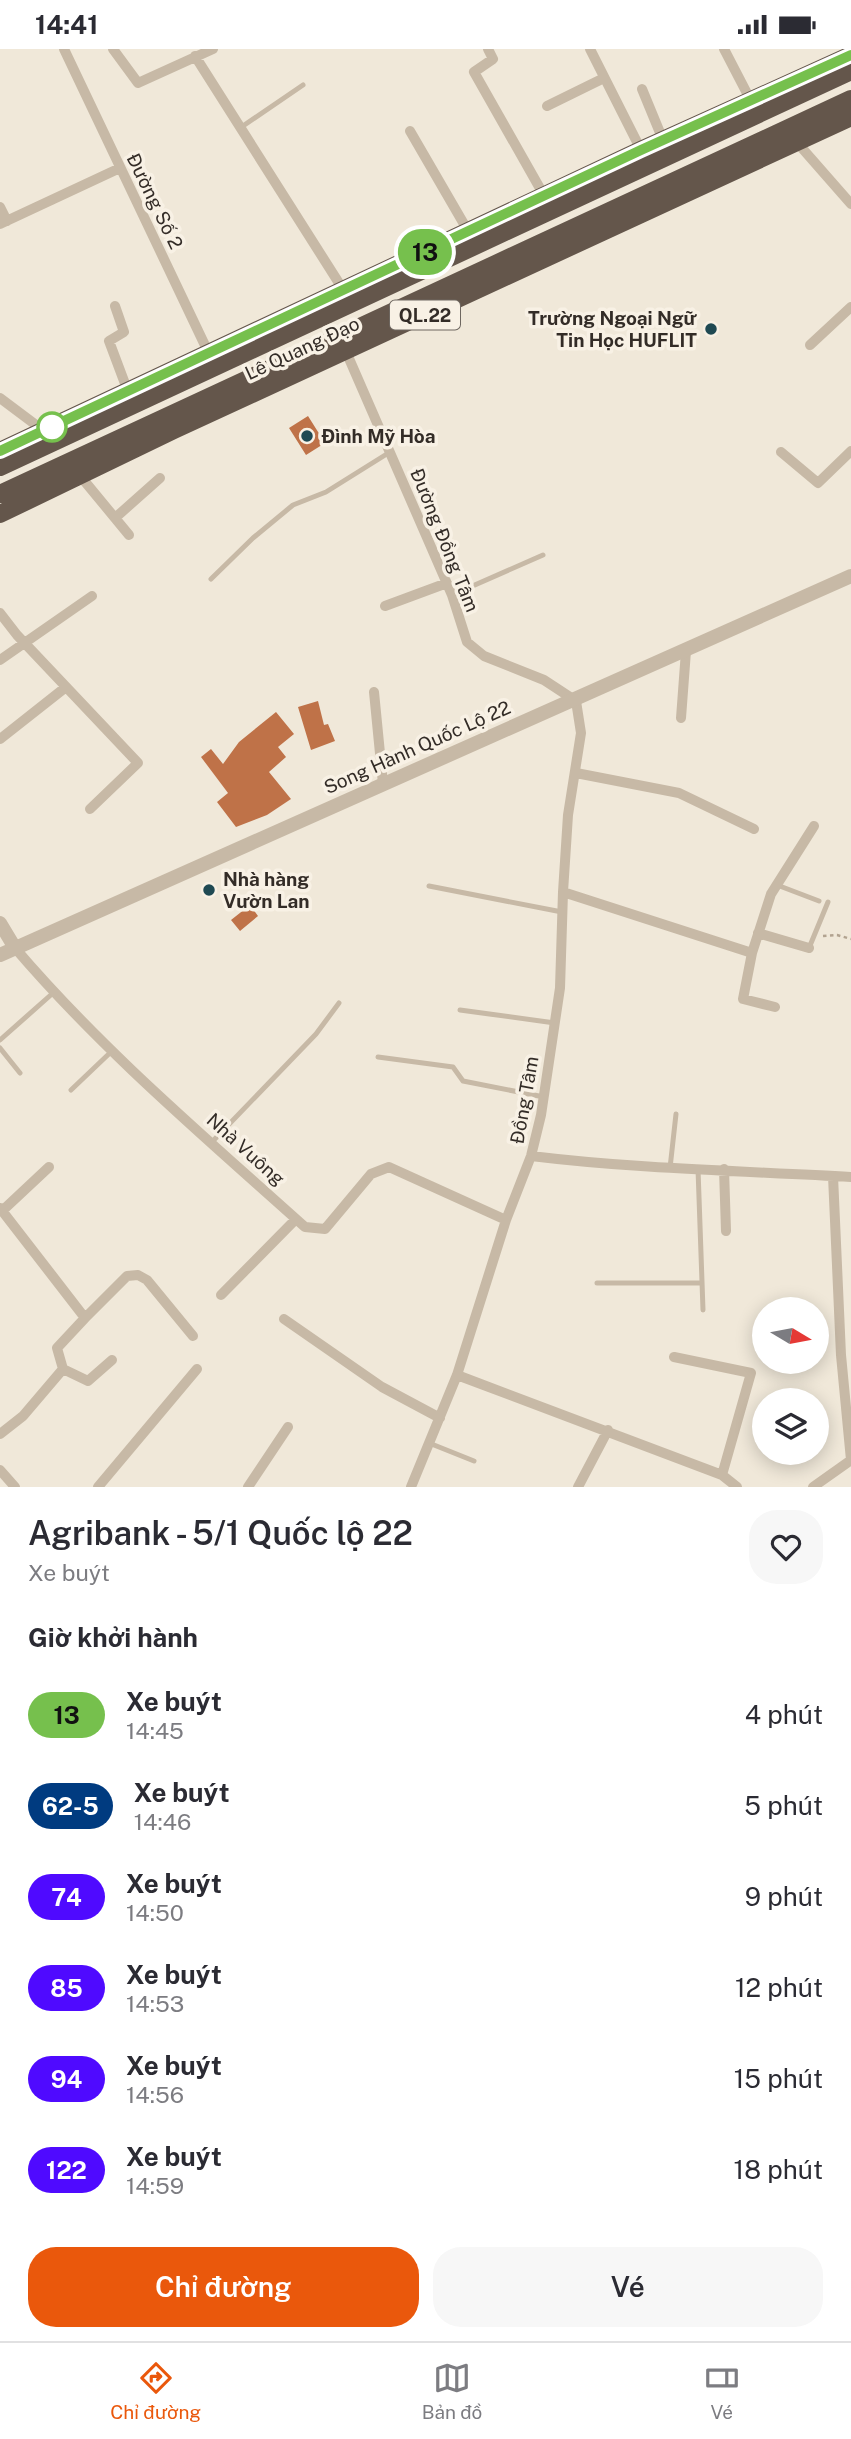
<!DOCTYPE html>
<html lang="vi">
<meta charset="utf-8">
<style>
body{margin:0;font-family:"Public Sans",sans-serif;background:#f7f7f7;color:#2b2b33;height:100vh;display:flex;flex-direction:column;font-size:26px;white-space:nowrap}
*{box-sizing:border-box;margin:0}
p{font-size:23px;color:#7c7c81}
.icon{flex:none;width:38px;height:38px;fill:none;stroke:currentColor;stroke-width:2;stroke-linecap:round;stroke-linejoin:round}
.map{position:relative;height:1438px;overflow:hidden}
.details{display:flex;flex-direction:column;background:#fff;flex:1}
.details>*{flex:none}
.badge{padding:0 14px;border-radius:23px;font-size:24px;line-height:46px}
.needle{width:46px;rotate:100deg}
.fabs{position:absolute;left:752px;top:1248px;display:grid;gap:14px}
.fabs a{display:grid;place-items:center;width:77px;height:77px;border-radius:50%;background:#fff;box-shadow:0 4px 18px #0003;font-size:35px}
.map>.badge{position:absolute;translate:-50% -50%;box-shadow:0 0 0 4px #fff}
h2{padding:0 28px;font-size:26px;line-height:63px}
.round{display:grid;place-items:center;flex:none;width:74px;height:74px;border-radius:28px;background:#f7f7f7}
.head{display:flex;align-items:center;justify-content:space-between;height:119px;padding:0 28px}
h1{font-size:33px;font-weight:600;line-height:52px}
.primary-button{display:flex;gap:14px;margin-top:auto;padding:14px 28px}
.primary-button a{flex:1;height:80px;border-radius:28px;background:#ea580c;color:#fff;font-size:28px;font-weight:600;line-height:80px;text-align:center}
.primary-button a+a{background:#f7f7f7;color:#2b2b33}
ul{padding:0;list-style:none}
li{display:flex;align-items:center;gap:21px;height:91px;padding:0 28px}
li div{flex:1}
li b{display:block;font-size:26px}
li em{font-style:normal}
li .badge{min-width:77px;font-weight:700;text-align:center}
.status{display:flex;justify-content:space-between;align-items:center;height:49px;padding:0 35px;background:#fff;direction:ltr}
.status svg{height:19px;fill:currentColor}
.tab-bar{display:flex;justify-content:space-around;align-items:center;height:98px;border-top:2px solid #e1e1e2;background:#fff;font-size:19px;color:#7c7c81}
.tab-bar a{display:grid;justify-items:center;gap:4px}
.tab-bar .active{color:#ea580c}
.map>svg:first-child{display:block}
.building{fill:#bf7248}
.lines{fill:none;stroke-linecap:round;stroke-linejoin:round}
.path{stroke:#b2a390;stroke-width:2.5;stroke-dasharray:3.5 3.5;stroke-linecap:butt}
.service{stroke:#c7b9a6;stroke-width:5}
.minor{stroke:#c7b9a6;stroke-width:10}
.tertiary{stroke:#c7b9a6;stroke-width:14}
.trunk{stroke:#64564b;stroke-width:18}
.line-casing{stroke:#fff;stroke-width:16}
.line{stroke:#76c04d;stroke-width:10}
.poi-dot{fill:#1f4952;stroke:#f8f1e5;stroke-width:2.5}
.stop-dot{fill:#fff;stroke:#76c04d;stroke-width:3.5}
.labels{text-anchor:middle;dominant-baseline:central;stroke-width:7;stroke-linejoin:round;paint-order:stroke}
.shield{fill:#f8f1e5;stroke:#6e6760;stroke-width:2}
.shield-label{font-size:18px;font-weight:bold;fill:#332c27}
.street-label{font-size:19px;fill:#332c27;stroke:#f8f1e5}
.poi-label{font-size:19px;font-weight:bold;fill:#332c27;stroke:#f8f1e5;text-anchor:start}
</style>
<div class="status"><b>14:41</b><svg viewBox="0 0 49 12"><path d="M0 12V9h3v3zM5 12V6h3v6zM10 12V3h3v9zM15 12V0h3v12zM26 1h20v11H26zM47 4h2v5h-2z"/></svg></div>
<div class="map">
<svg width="851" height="1438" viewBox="0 0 851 1438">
<rect width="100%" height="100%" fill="#f0e8d9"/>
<path class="building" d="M308,367L325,394L306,406L289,379Z
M318,652L324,676L328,675L335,692L311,701L298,658Z
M276,663L294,685L278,698L286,708L269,723L291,750L267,766L236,778L217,753L228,744L201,708L211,700L223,715L239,693Z
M250,856L258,867L240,882L231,871Z"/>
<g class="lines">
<path class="path" d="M823,887L837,886L851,890"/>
<path class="service" d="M240,79L303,36
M211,530L253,489L293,456L326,443L390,403
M452,546L543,506
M777,836L819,852
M429,837L562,863
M809,899L828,853
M460,961L555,974
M0,991L53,944
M0,999L20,1024
M378,1008L453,1018L463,1032L544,1048
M71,1041L113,1001
M210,1095L316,985L339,954
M670,1119L676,1065
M698,1120L703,1261
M597,1234H702
M429,1394L474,1412"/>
<path class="minor" d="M64,0L211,309
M113,0L138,34L213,0
M488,0L493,10L474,23L546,150
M590,0L641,101
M724,0L751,52
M195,7L344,242
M642,40L663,91
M547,57L604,29
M410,82L468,182
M794,90L851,155
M0,158L7,172
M0,175L120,119
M115,257L124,283L109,292L127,340
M810,296L851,258
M344,298L452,546L467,593L484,607L544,631L576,652L581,684L568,766L563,843L560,939L541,1066L531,1107L506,1171L457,1326L411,1438
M0,349L44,382
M781,403L818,434L851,402
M77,423L129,486
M115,469L160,429
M385,557L447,534
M0,564L17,586L138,714L90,760
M0,611L92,547
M374,643L383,735
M681,669L686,602
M0,690L66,638
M576,724L679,744L754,780
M563,843L752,904
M758,884L809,899
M15,899C102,1001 206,1089 305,1178L325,1180L371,1125L389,1118L506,1171
M775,958L743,950L752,904L771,845L814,777
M531,1107C637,1120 744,1122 851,1128
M724,1120L726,1182
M833,1127L841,1306L851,1411
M0,1159L85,1269L57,1299L63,1320L23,1367L0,1385
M2,1162L49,1118
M221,1246L296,1170
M85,1269L127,1227L138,1226L147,1231L193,1287
M284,1270L382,1338L440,1369
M674,1308L751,1324L722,1426
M63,1320L88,1332L112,1311
M457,1326L722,1426L737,1438
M0,1421L15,1438
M98,1438L197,1320
M248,1438L288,1378
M578,1438L608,1381
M813,1438L851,1411"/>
<path class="tertiary" d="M0,874L15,899
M0,906L851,527"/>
<path class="trunk" d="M0,402L641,101L851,6
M0,418L851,22
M0,445L851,50
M0,465L174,381L851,68"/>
</g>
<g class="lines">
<g class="line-casing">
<path id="line" d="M0,402L641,101L851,6"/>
</g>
<use href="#line" class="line"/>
</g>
<g class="poi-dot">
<circle cx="711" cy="280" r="7"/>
<circle cx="307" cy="387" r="7"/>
<circle cx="209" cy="841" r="7"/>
</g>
<circle class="stop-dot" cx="52" cy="378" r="14"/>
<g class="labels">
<rect class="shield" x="390" y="251.5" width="70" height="29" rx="5"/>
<g class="shield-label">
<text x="425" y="266">QL.22</text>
</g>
<g class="street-label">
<text transform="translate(155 152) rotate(64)">Đường Số 2</text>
<text transform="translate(302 299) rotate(-25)">Lê Quang Đạo</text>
<text transform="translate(445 491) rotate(68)">Đường Đồng Tâm</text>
<text transform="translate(417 698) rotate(-24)">Song Hành Quốc Lộ 22</text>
<text transform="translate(524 1051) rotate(-80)">Đồng Tâm</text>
<text transform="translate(246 1100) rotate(42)">Nhà Vuông</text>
</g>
<g class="poi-label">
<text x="697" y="269" text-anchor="end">Trường Ngoại Ngữ<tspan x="697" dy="22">Tin Học HUFLIT</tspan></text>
<text x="321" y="387">Đình Mỹ Hòa</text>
<text x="223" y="830">Nhà hàng<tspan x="223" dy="22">Vườn Lan</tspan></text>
</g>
</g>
</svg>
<div class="fabs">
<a><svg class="needle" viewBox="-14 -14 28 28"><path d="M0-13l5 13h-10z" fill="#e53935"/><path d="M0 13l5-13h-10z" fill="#7c7c81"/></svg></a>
<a><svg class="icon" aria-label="layers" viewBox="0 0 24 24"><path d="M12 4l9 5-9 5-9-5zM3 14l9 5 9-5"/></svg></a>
</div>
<b class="badge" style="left:425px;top:203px;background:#76c04d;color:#111">13</b>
</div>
<section class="details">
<div class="head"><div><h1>Agribank - 5/1 Quốc lộ 22</h1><p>Xe buýt</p></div><a class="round"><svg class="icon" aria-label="heart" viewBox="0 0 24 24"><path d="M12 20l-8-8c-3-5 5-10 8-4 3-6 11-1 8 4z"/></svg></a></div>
<h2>Giờ khởi hành</h2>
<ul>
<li><span class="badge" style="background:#76c04d;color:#111">13</span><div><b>Xe buýt</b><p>14:45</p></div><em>4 phút</em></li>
<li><span class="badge" style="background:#003b80;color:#fff">62-5</span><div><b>Xe buýt</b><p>14:46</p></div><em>5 phút</em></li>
<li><span class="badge" style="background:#4f0aff;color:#fff">74</span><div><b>Xe buýt</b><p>14:50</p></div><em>9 phút</em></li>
<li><span class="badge" style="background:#4f0aff;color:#fff">85</span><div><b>Xe buýt</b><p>14:53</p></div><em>12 phút</em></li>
<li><span class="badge" style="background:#4f0aff;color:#fff">94</span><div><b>Xe buýt</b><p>14:56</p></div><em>15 phút</em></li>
<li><span class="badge" style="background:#4f0aff;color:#fff">122</span><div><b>Xe buýt</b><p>14:59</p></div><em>18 phút</em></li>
</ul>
<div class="primary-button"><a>Chỉ đường</a><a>Vé</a></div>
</section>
<nav class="tab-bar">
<a class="active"><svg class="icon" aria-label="directions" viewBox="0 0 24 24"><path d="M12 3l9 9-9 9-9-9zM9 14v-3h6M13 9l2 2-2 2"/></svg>Chỉ đường</a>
<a><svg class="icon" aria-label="map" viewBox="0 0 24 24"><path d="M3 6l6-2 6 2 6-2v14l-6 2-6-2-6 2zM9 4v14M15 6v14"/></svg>Bản đồ</a>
<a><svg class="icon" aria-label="tickets" viewBox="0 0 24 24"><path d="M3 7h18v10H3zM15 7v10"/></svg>Vé</a>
</nav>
